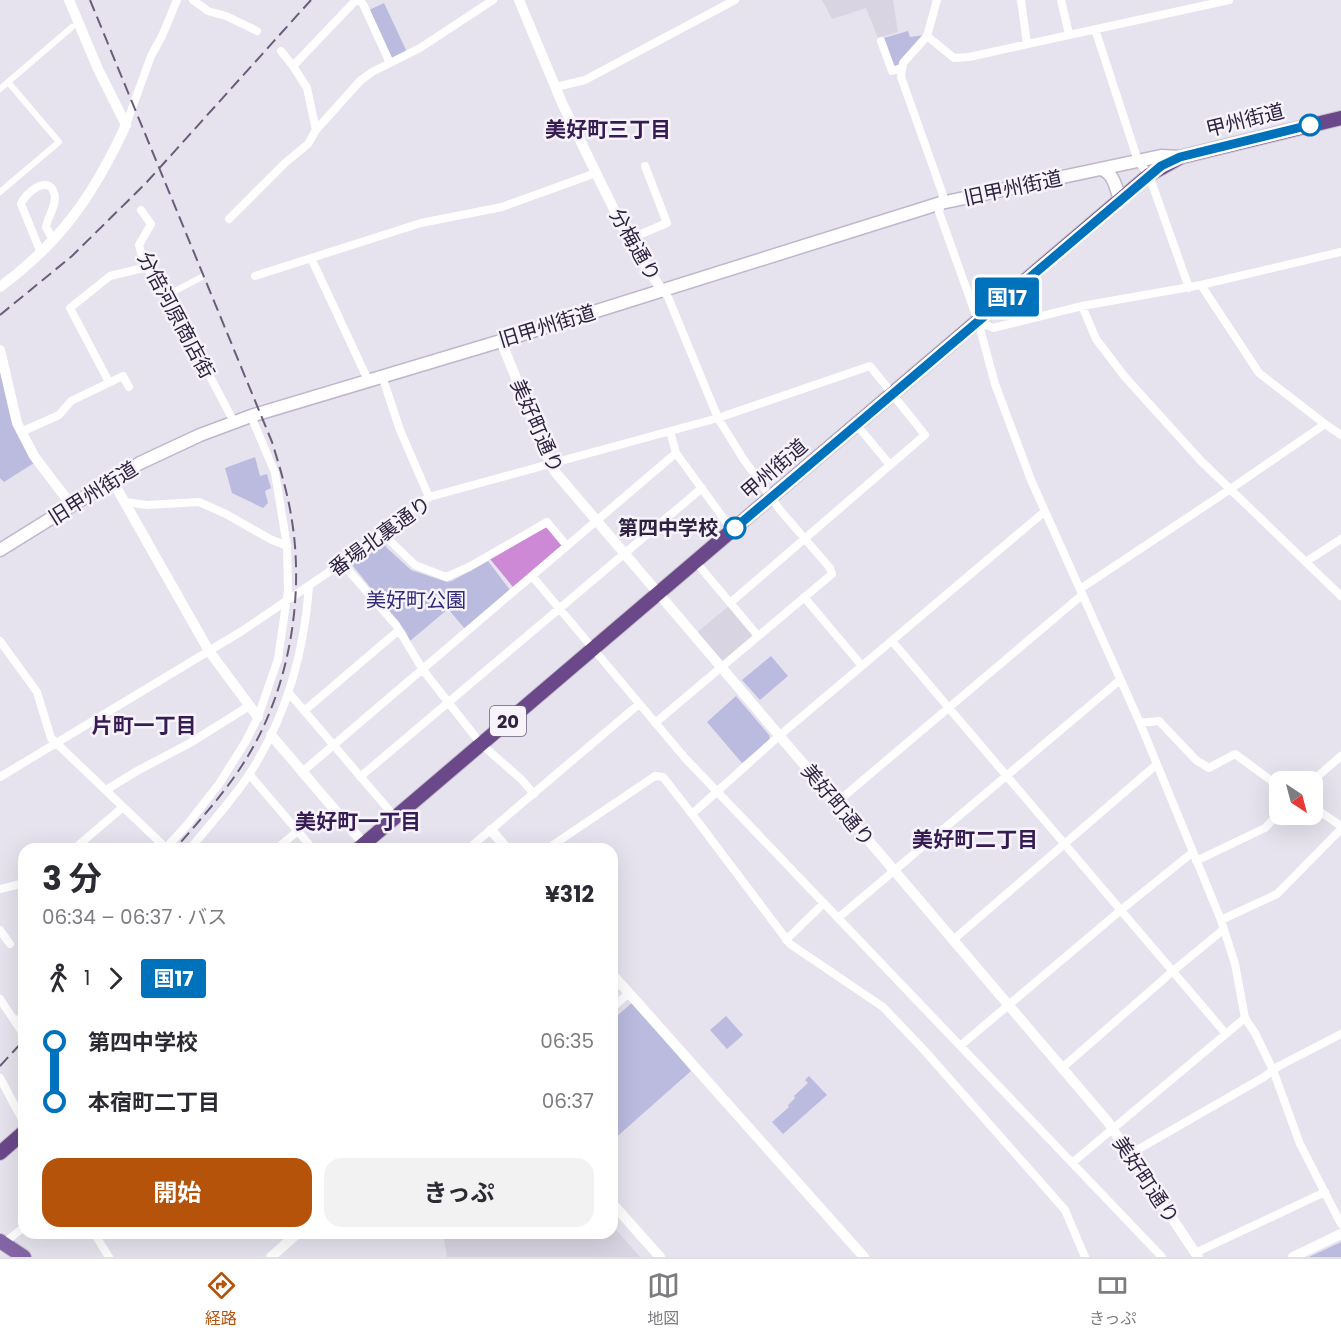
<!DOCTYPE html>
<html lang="ja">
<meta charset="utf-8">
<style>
body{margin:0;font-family:Poppins,"Noto Sans JP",sans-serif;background:#f2f2f3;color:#2b2b33;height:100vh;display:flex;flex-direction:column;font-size:22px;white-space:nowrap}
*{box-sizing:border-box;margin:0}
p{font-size:20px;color:#7c7c81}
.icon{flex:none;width:33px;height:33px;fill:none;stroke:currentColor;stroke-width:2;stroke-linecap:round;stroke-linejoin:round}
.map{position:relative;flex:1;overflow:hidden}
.sheet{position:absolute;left:18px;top:843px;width:600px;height:396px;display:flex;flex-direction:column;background:#fff;border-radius:18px;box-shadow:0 6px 24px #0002}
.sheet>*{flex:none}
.badge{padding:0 12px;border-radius:4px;font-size:21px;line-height:39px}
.needle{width:39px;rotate:144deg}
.tools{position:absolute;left:1269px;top:771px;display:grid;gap:12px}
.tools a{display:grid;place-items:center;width:54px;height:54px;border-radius:12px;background:#fff;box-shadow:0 6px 24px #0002;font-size:30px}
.map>.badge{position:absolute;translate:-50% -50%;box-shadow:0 0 0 3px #fff}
.legs{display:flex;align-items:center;gap:9px;height:66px;padding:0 24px;font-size:20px}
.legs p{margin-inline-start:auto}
.head{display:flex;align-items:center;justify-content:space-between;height:102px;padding:0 24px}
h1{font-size:33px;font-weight:700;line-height:45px}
.cta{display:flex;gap:12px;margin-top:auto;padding:12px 24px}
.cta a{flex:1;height:69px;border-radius:18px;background:#b45309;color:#fff;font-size:24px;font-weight:700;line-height:69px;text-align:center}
.cta a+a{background:#f2f2f3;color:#2b2b33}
ul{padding:0 24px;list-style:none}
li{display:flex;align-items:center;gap:21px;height:60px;font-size:22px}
li i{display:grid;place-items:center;width:9px;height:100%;margin:0 8px;background:currentColor}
li i::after{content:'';width:15px;height:15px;margin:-8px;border:4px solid;border-radius:50%;background:#fff}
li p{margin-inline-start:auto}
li:first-child i{background:linear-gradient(#0000 50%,currentColor 0)}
li:last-child i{background:linear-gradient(currentColor 50%,#0000 0)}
.tabs{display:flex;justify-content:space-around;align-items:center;height:84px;border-top:2px solid #e1e1e2;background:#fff;font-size:16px;color:#7c7c81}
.tabs a{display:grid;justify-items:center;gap:3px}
.tabs .on{color:#b45309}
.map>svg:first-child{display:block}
.built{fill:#d9d4e2}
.green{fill:#bbbbe0}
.water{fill:#cd89d6}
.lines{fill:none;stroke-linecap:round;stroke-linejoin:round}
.secondary-casing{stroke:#bfb6ce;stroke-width:15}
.primary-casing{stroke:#c5c1ca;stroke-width:16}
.trunk-casing{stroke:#c5c1ca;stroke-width:16}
.pedestrian{stroke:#fff;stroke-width:6}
.minor{stroke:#fff;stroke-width:8}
.tertiary{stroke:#fff;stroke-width:10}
.secondary{stroke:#fff;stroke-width:12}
.primary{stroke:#8465a6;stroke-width:14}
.trunk{stroke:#6a488a;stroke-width:14}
.rail{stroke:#6b5c7c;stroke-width:2;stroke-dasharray:12 6;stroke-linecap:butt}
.line-1-casing{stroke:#fff;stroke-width:14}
.line-1{stroke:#0072bc;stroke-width:9}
.stop-1-dot{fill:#fff;stroke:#0072bc;stroke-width:3}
.labels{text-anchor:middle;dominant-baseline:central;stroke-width:5;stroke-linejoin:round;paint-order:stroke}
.shield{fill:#f6f4fa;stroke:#6b6178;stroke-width:1.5}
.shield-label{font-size:18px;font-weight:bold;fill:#302241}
.street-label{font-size:20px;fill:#302241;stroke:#f6f4fa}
.stop-label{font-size:20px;font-weight:bold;fill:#302241;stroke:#f6f4fa;text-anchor:end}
.park-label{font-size:20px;fill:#32297a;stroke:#f6f4fa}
.neighbourhood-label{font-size:21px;font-weight:bold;fill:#371c54;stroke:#f6f4fa}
</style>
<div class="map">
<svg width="1341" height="1257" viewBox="0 0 1341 1257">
<rect width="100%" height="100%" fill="#e6e3ee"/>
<path class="built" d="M822,0H893L898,32L878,38L866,8L832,19Z
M730,605L756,636L722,665L695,634Z
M612,1225L640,1257H447L443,1233H612Z"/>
<path class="green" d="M384,3L407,52L392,60L369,10Z
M908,31L910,37L924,35L901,65L893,68L884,38Z
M0,366L34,463L4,482L0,478Z
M255,457L260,476L267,474L271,488L265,491L268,503L263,508L232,493L225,468Z
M381,539L387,548L411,570L447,582L452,581L488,561L510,590L465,629L448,609L410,641L406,632L350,562Z
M771,656L788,676L760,700L742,680Z
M736,696L769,735L770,740L742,763L707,722Z
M633,1002L691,1071L612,1141V1020Z
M726,1016L743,1035L727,1049L710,1030Z
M809,1076L827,1095L783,1134L772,1122L789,1107L788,1105L795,1098L794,1096L808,1083L805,1080Z
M1341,1242V1257H1309Z"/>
<path class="water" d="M547,527L562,545L513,587L490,559Z"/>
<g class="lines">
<g class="secondary-casing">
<path id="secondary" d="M1101,169C1114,173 1116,188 1120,200
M0,550L140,463L200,435L251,416L501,341L941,203L1161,156L1181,157"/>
</g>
<g class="primary-casing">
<path id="primary" d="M0,1241L24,1257"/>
</g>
<g class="trunk-casing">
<path id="trunk" d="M358,849L1149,175L1181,157L1341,118
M0,1153L24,1132"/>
</g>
<path class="pedestrian" d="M0,89L72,27
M0,192L59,142L8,82
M167,295L202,277"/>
<path class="minor" d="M193,0L208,11L226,16L257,31
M358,0L363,4L390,63
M937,0L927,36L903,63L901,77L943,195L939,212L978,321L995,384L1031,480L1140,723L1221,920L1235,964L1245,1018L1255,1033L1273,1070L1300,1144L1341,1224
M1021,0L1027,44
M1061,0L1069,34
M1095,29L1138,161L1149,175L1189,288
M927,36L954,58L969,57L1229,0
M881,41L892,71L901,68
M281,51L293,66L307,88L316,130
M293,66L356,0
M556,87L585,80L735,0
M126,125L151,56L162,36L177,0
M141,210L151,224L139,245L144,264L167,295L234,422
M229,219L285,163L308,144L316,130L360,81L372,72L420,48L493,0
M629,239L667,223L645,166
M41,253L21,204C25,193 48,174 54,193C58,203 48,216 46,227L53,240
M311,258L368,380
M255,276L421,223L502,207L596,173
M1201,285L1259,373L1325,424L1341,435
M1082,306L1096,339L1125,377L1201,461L1341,596
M978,321L993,328L1082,306L1201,285L1341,252
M382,376L400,430L429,497
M109,382L70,308L110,276L147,267
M856,424L890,465
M670,431L676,453L732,530
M21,432L59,415L71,401L123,376L129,387
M125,502L147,505L199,502L226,514L270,539L287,546
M381,532L415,565L446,577L469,567L547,522L567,546
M695,561L758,636
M1307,561L1341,539
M342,563L396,625L423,670L481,744L521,779L534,794
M532,576L685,758L1162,1257
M1080,589L1229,490L1325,424
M804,597L862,666
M0,641L37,692L51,738L167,849
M892,641L1226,1034
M289,693L395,817
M304,711L399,630
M655,723L832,574L830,568L780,510L742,457L718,418L668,297L662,290
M1140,723L1159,721L1196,760L1209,768L1235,754L1280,787
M302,772L676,453
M249,774L313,849
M0,777L242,631L342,563L429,497L718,418L870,366L925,435L730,603
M360,777L702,488
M1311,782L1341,756
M106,790L137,771L190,743L249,706
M836,803L1082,595
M1312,806L1341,826
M692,814L779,736L1044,512
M74,849L123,807
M165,849L187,825L219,784L246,741L258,717L278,659L288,590L287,546L275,473L251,416
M190,849C210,824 233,800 250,773C286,717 304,653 309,587
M276,849L298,831
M468,849L639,704
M547,849L655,776L663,777L692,814L790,944L883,1007L924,1050L1065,1210L1085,1257
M1196,861L1265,828L1280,812
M0,889L24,883
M838,918L1120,680
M1221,920L1277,894L1341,829
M0,930L10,944
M786,940L824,903
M953,940L1156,765
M0,999L24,1035
M612,1008L629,993
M16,1023L24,1013
M960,1046L1121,910L1193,852
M1062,1068L1173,971L1224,929
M0,1078L24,1123
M1130,1154L1264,1077L1279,1066L1341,1034
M1072,1163L1245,1018
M94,1233L109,1257
M4,1243L24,1227
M1195,1253L1325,1192"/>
<path class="tertiary" d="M519,0L562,103L596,173L633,248L662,290
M0,287C62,241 94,194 126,125L98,69L69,0
M501,341L551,465L556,473L1108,1122L1198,1257
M0,350L17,423L34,456L72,506
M112,480L209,651L258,717
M271,735L364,844
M491,830L507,849
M612,974L864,1257
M612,1203L660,1257
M271,1257L298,1233
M1293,1257L1341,1234"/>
<use href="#secondary" class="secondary"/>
<use href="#primary" class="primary"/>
<use href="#trunk" class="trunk"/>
<path class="rail" d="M90,0L272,442C280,468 288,494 292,521C305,603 287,698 241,767C222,796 198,822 175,849
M0,315L72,256L146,183L311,0
M0,1066L24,1040"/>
</g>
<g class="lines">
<g class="line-1-casing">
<path id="line-1" d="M735,528L1161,166L1180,157L1310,125"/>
</g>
<use href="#line-1" class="line-1"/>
</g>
<g class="stop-1-dot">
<circle cx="1310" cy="125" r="10"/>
<circle cx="735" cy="528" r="10"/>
</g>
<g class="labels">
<rect class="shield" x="490" y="706" width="36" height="30" rx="4.5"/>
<g class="shield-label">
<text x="508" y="721">20</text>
</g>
<g class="street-label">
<text transform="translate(1245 120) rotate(-14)">甲州街道</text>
<text transform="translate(1013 188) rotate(-12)">旧甲州街道</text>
<text transform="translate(635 245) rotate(60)">分梅通り</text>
<text transform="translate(176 315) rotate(62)">分倍河原商店街</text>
<text transform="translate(547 326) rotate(-17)">旧甲州街道</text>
<text transform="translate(537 426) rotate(66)">美好町通り</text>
<text transform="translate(774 469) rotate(-41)">甲州街道</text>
<text transform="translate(93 493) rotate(-32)">旧甲州街道</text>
<text transform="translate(380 536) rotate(-36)">番場北裏通り</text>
<text transform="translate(838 805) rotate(50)">美好町通り</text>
<text transform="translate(1146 1180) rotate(56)">美好町通り</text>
</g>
<g class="stop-label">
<text x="718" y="528">第四中学校</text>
</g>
<g class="park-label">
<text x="416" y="600">美好町公園</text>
</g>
<g class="neighbourhood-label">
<text x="608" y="129">美好町三丁目</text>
<text x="144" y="725">片町一丁目</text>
<text x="358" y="821">美好町一丁目</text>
<text x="975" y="839">美好町二丁目</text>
</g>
</g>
</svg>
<div class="tools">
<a><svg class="needle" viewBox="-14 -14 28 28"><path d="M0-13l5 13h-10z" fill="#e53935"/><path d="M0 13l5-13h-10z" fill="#7c7c81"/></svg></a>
</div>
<b class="badge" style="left:1007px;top:297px;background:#0072bc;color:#fff">国17</b>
<section class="sheet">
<div class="head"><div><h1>3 分</h1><p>06:34 – 06:37 · バス</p></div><b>¥312</b></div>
<div class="legs"><svg class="icon" aria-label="walk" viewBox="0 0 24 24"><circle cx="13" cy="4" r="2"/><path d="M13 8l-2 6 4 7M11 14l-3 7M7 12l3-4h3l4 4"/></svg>1<svg class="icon" aria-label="forward" viewBox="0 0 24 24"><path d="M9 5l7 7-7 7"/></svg><b class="badge" style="background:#0072bc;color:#fff">国17</b></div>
<ul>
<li><i style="color:#0072bc"></i><b>第四中学校</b><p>06:35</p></li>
<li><i style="color:#0072bc"></i><b>本宿町二丁目</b><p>06:37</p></li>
</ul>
<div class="cta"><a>開始</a><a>きっぷ</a></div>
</section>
</div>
<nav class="tabs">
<a class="on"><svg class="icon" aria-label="directions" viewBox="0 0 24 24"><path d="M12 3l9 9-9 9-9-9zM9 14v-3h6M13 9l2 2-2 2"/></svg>経路</a>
<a><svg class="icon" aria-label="map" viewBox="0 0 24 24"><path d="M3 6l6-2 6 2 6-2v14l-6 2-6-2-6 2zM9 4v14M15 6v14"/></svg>地図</a>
<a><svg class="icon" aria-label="tickets" viewBox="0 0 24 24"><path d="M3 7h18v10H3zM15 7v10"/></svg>きっぷ</a>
</nav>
